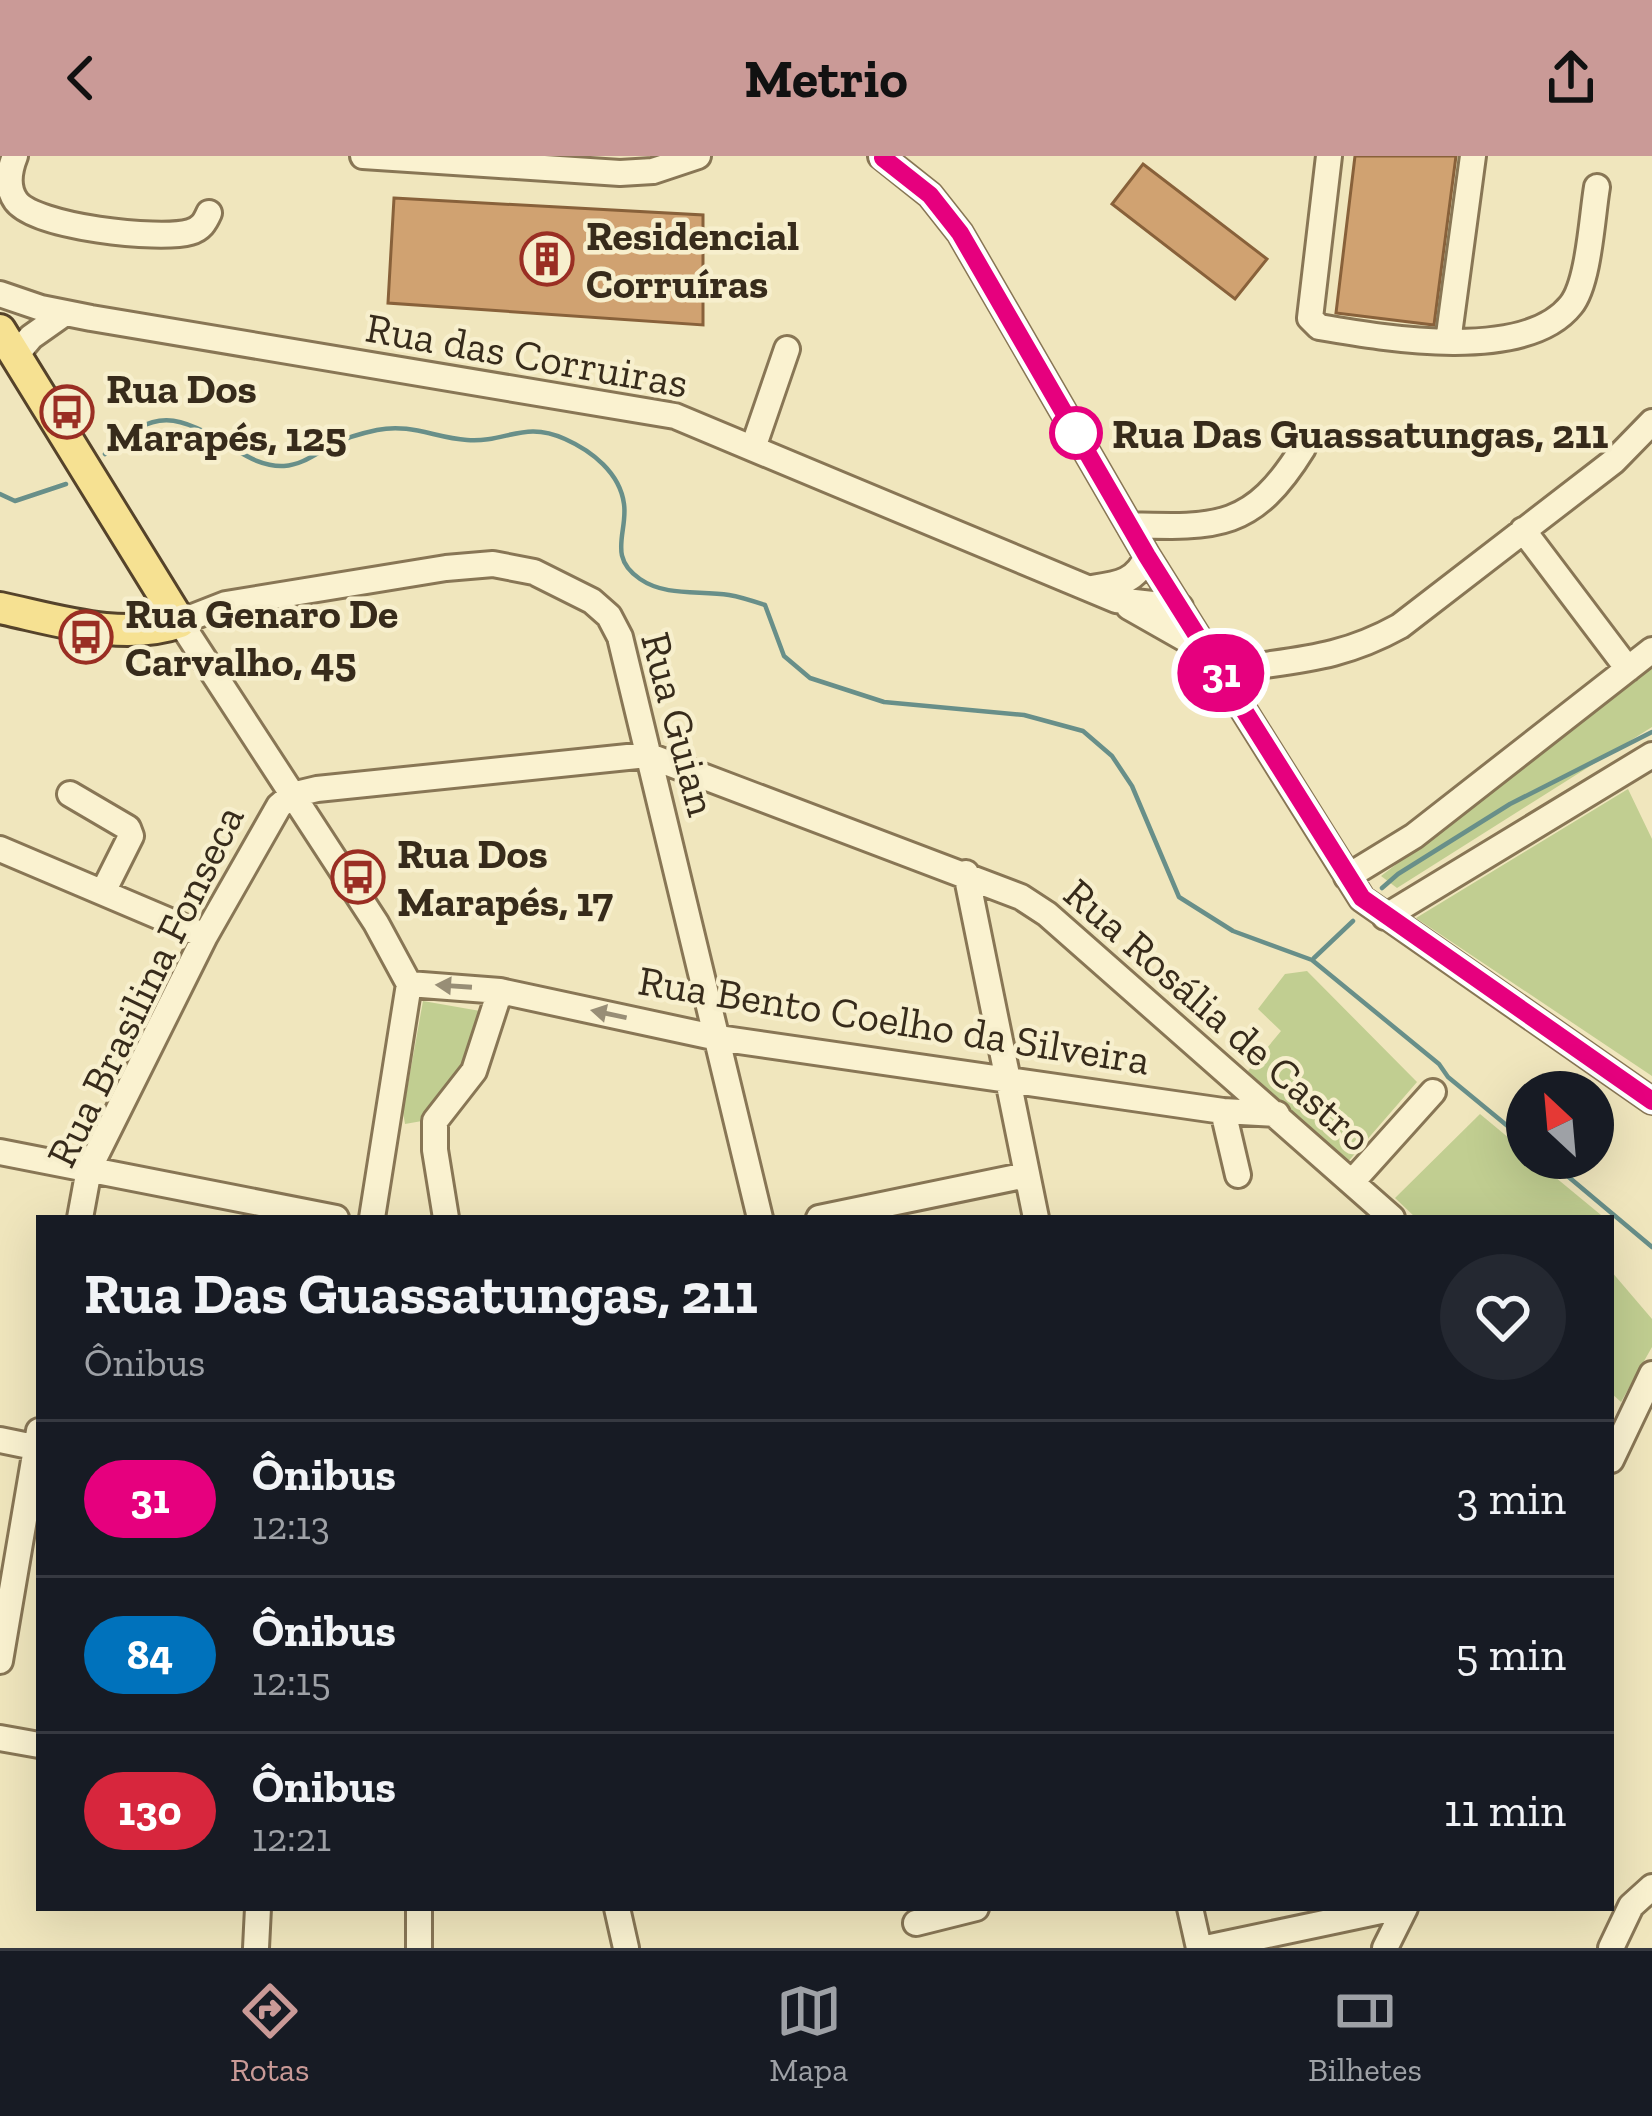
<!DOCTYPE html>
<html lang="pt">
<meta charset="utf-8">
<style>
body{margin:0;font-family:"Zilla Slab",serif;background:#242831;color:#f1f3f6;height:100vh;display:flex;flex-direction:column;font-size:45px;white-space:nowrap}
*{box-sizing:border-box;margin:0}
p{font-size:39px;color:#9ea1a6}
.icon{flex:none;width:66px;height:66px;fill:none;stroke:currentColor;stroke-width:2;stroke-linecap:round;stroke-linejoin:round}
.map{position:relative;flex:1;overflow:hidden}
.side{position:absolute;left:36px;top:1059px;width:1578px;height:696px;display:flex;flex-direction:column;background:#171b24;border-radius:0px;box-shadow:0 12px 48px #0002}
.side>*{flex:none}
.badge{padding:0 24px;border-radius:39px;font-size:42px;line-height:78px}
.needle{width:78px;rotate:334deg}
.controls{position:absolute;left:1506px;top:915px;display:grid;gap:24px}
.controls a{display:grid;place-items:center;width:108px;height:108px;border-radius:50%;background:#171b24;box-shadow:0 12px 48px #0002;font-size:60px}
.map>.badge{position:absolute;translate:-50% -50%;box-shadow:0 0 0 6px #fff}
.round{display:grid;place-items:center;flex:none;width:126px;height:126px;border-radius:63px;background:#242831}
.summary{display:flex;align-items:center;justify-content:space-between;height:204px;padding:0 48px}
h1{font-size:57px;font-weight:700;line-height:90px}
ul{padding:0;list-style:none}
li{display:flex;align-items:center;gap:36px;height:156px;padding:0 48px;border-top:3px solid #363941}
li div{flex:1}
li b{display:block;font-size:45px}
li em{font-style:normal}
li .badge{min-width:132px;font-weight:700;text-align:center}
header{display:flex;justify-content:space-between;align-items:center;height:156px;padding:0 48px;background:#ca9a97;color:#111;font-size:54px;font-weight:700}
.dock{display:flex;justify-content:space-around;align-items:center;height:168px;border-top:3px solid #363941;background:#171b24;font-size:33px;color:#9ea1a6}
.dock a{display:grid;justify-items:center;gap:6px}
.dock .active{color:#ca9a97}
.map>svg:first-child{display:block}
.green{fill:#c1ce91}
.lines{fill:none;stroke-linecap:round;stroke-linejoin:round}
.stream{stroke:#688f89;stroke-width:4.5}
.building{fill:#d0a271;stroke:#88613a;stroke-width:3}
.minor-casing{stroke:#887655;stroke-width:30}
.major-casing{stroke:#55432a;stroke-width:36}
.minor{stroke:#faf2d0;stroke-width:24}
.major{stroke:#f6e192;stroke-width:30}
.oneway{fill:#988e76}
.line-casing{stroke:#fff;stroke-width:27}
.line{stroke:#e6007e;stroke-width:18}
.stop-dot{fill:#fff;stroke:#e6007e;stroke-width:6}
.labels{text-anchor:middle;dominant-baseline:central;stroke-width:9;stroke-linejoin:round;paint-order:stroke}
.poi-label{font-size:42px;font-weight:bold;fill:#372b1b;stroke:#f7efcd;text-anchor:start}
.street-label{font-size:42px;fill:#372b1b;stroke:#f7efcd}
.stop-label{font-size:42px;font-weight:bold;fill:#372b1b;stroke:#f7efcd;text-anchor:start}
</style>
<header><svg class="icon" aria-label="back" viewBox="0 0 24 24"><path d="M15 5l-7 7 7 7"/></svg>Metrio<svg class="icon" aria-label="share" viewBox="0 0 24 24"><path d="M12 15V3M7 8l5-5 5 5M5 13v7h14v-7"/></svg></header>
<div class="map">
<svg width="1652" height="1792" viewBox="0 0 1652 1792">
<rect width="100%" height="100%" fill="#f0e6bd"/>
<path class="green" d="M1652,512V571L1397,732L1381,720Z
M1628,633L1652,683V920L1416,762Z
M1307,815L1417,926L1346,1008L1248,915L1281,875L1258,853L1285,818Z
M423,845L486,856L462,913L422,965L405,968L403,956Z
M1480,958L1527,997V1002H1532L1601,1059L1416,1062L1395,1042Z
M1611,1115L1652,1163V1191L1621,1246L1611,1237Z"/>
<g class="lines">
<path class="stream" d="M105,298C156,250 176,258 233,292C249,302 265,311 284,310C303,309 318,296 334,288C347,281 363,277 377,274C411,267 435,282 467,284C506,287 524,264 565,283C592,295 620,317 624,348C628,376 607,401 640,423C666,441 700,434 729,439C741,441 753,445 765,449L784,500L810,522L884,546L1024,559L1083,575L1112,600L1132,630L1179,741L1233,775L1312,804L1439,908L1448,921L1527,986
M0,338L15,345L66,328
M1382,732L1398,718L1510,648L1652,576
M1314,802L1353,765
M1546,1002L1652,1091"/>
</g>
<path class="building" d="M1355,0H1456L1434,169L1336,157Z
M1143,8L1267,103L1235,143L1112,48Z
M394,42L703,59V169L388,147Z"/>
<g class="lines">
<g class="minor-casing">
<path id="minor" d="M15,0C9,15 6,31 16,45C35,71 159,85 190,76C201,73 205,66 209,57
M363,0L620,17L653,15L698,0
M881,0L930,39L960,77L1147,400L1362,743L1652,945
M1329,0L1310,162L1319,171C1383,182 1525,207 1571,149C1589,127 1592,60 1597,31
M0,138L41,152L91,162L675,260L1116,444L1180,451
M1448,186L1473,0
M15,200L31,181L65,157
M753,292L787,193
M1129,369C1218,372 1253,373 1303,292
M1523,374L1628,513
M1092,432C1118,428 1136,426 1147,400
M1129,451L1203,493
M1220,516C1291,503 1335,506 1400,470L1614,305L1652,266
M70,638L128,672L131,680L104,734
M0,693L205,780
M966,717L1036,1062
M1347,721L1414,680L1652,494
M1385,761L1652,599
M409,828L500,835L718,882L1223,955L1277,958
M1223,955L1238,1019
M0,996L336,1062
M1352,1026L1433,936
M80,1062L89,1013L205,780L279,650L292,639L317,633L647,599L1021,741L1047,758L1392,1062
M372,1062L409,828L376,767L180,466L226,448L446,412L493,408L534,416L592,445L609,460L620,481L760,1062
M446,1062L435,994V965L474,915L500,835
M819,1062L1027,1019
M0,1284L39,1292
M1611,1304L1652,1218
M0,1505L39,1275
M0,1582L39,1589
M617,1752L626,1792
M1190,1752L1199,1792
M916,1767L976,1752
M256,1792L258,1752
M419,1792V1752
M1206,1792L1395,1752
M1385,1792L1405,1752
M1611,1792L1631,1750L1652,1731"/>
</g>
<g class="major-casing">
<path id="major" d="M0,174L180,466C123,486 57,464 0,452"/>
</g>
<use href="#minor" class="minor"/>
<use href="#major" class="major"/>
</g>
<defs><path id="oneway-solid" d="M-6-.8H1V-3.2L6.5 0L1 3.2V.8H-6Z" transform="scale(3)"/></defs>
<g class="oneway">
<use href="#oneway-solid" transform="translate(454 830) rotate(-176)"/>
<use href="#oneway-solid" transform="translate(609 858) rotate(-168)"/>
</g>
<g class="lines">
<g class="line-casing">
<path id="line" d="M883,2L930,39L960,77L1147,400L1362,742L1652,945"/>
</g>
<use href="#line" class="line"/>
</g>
<defs>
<g id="building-ring" transform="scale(2.7)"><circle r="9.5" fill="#f7efcd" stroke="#9a2e23" stroke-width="1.5"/><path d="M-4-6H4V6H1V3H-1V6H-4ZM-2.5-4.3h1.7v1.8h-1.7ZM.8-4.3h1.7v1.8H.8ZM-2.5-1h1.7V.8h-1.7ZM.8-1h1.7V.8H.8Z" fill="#9a2e23"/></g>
<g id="bus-ring" transform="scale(2.7)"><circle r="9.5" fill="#f7efcd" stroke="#9a2e23" stroke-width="1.5"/><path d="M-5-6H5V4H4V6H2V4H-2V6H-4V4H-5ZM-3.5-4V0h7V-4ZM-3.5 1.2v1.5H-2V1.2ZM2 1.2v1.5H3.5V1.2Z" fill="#9a2e23"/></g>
</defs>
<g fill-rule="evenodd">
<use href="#building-ring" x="547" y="103"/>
<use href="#bus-ring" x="67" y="256"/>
<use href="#bus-ring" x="86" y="481"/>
<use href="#bus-ring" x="358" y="721"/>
</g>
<circle class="stop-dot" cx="1076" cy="277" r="24"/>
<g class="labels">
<g class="poi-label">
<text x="586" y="79">Residencial<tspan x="586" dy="48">Corruíras</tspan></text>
<text x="106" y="232">Rua Dos<tspan x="106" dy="48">Marapés, 125</tspan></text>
<text x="125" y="457">Rua Genaro De<tspan x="125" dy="48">Carvalho, 45</tspan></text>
<text x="397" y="697">Rua Dos<tspan x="397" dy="48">Marapés, 17</tspan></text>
</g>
<g class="street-label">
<text transform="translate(527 199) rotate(10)">Rua das Corruiras</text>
<text transform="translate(679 568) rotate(75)">Rua Guian</text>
<text transform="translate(145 830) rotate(-64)">Rua Brasilina Fonseca</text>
<text transform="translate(1218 859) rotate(41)">Rua Rosália de Castro</text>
<text transform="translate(894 864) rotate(9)">Rua Bento Coelho da Silveira</text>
</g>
<g class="stop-label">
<text x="1112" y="277">Rua Das Guassatungas, 211</text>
</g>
</g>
</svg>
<div class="controls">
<a><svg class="needle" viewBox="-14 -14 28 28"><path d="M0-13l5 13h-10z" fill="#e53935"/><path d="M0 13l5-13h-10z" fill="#9ea1a6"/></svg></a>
</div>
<b class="badge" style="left:1221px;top:517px;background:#e6007e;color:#fff">31</b>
<section class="side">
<div class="summary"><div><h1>Rua Das Guassatungas, 211</h1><p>Ônibus</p></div><a class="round"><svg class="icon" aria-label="heart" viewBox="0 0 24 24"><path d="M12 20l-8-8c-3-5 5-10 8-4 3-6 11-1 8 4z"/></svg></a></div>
<ul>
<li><span class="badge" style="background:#e6007e;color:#fff">31</span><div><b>Ônibus</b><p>12:13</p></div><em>3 min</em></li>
<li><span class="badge" style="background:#0072bc;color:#fff">84</span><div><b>Ônibus</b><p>12:15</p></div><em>5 min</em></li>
<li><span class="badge" style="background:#d7263d;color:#fff">130</span><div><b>Ônibus</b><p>12:21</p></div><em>11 min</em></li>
</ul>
</section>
</div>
<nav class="dock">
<a class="active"><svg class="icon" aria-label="directions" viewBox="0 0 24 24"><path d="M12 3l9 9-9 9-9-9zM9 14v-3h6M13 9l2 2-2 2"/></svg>Rotas</a>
<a><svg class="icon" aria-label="map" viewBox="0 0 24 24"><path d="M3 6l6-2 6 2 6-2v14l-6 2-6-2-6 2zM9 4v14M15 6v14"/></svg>Mapa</a>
<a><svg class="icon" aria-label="tickets" viewBox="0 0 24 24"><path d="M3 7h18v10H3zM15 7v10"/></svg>Bilhetes</a>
</nav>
